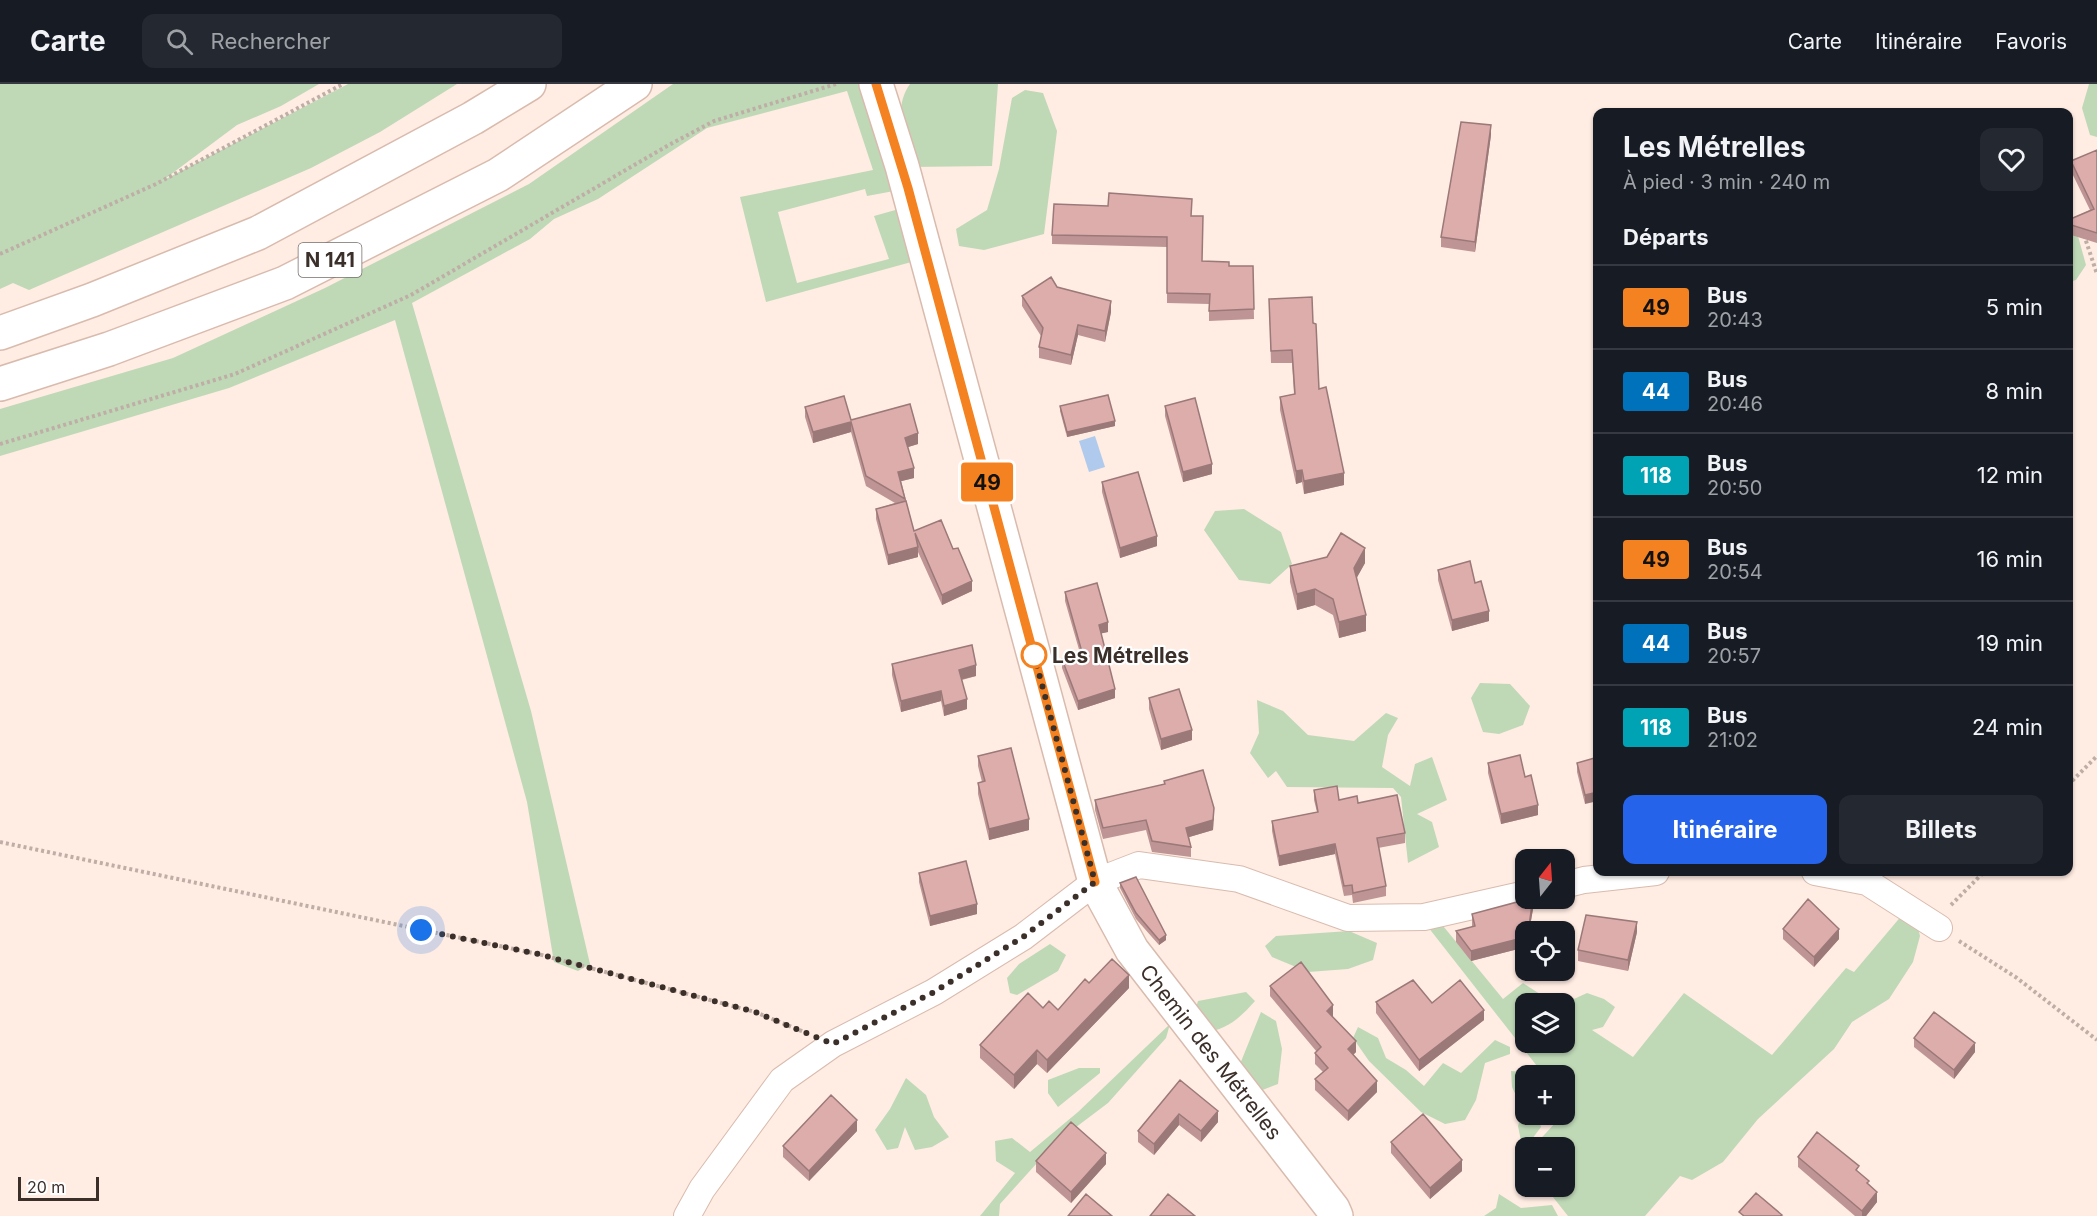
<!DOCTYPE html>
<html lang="fr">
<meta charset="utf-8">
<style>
body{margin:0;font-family:Inter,sans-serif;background:#242831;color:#f1f3f6;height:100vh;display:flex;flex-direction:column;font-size:22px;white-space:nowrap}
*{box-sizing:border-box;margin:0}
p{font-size:20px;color:#9ea1a6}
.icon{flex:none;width:33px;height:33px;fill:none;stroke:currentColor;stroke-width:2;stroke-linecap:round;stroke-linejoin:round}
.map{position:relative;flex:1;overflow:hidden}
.sheet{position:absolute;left:1593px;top:24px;width:480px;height:768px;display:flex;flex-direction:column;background:#171b24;border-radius:12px;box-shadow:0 2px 4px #0004}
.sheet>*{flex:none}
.badge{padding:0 12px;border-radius:4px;font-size:21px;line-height:39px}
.needle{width:39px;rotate:17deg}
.fabs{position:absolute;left:1515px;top:765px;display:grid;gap:12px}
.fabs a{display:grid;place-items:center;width:60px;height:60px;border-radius:12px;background:#171b24;box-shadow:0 2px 4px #0004;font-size:30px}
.scale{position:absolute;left:18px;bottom:15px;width:81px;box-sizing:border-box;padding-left:6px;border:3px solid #3b2f2a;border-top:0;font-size:16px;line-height:21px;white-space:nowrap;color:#3b2f2a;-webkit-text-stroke:4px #fff;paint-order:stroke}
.you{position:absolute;width:30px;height:30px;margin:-15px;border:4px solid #fff;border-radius:50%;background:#1a73e8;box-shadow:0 0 0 9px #1a73e833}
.map>.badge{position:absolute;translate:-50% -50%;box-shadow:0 0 0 3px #fff}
h2{padding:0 30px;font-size:22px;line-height:54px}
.round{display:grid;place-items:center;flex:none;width:63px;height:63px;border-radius:12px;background:#242831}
.overview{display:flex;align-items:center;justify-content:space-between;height:102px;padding:0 30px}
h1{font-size:28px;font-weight:700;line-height:45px}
.cta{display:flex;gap:12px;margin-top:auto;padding:12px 30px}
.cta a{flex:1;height:69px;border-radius:12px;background:#2563eb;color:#fff;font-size:24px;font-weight:700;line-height:69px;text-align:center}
.cta a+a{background:#242831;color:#f1f3f6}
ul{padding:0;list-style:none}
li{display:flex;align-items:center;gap:18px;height:84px;padding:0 30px;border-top:2px solid #363941}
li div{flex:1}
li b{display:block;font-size:22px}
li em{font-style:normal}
li .badge{min-width:66px;font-weight:700;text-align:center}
header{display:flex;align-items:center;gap:36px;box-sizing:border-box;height:84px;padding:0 30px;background:#171b24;border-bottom:2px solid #363941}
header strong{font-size:28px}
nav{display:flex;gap:33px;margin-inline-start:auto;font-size:21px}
.search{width:420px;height:54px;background:#242831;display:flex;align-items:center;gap:15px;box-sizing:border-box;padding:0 21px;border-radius:12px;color:#9ea1a6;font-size:22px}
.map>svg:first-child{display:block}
.green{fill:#bfd9b7}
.water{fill:#afcaec}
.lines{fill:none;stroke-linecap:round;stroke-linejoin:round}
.street-casing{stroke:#d9bbae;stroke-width:28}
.secondary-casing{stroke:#d9bbae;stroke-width:36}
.highway-casing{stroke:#d9bbae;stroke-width:36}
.path{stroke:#beaea6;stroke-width:4;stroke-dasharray:3 3;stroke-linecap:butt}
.street{stroke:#fff;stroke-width:26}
.secondary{stroke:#fff;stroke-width:33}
.highway{stroke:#fff;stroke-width:33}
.wall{fill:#be9594}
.shaded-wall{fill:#9b7978}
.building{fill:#ddadac;stroke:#9b7978;stroke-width:1.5}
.line-casing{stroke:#fff;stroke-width:14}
.line{stroke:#f58220;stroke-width:9}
.walk{stroke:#3b2f2a;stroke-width:6;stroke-dasharray:0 10.8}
.stop-dot{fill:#fff;stroke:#f58220;stroke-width:3}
.labels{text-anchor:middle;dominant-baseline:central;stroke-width:4.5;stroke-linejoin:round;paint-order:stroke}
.shield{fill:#fff;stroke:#766d6a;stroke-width:1.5}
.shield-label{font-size:20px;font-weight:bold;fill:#3b2f2a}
.stop-label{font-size:21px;font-weight:bold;fill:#3b2f2a;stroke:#fff;text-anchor:start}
.street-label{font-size:21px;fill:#3b2f2a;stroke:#fff}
</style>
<header>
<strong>Carte</strong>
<div class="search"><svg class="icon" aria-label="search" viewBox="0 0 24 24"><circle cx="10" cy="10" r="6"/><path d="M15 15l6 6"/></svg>Rechercher</div>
<nav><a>Carte</a><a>Itinéraire</a><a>Favoris</a></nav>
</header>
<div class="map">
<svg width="2097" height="1132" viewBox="0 0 2097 1132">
<rect width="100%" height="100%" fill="#ffece3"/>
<path class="green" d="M0,0H319L281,22L237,41L162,97L348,0H457L380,48L311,84L29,206L13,199L0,205Z
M673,0H861L894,107L867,112L865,105L778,128L797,199L889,175L874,132L899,125L915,177L766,218L740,113L873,86L847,7L707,44L598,115L554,135L530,155L412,219L531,627L590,880L578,887L554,878L527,718L395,236L229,304L0,372V325L173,274L325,204L529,100Z
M910,0H998L992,82L911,83C905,55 892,25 910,0Z
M2089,0H2097V53L2090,51L2082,24Z
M1025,6L1043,9L1057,47L1044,150L984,166L959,162L956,145L987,126L999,85L1012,14Z
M2068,116L2086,181L2076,196L2069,198Z
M1244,425L1281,448L1292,480L1270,500L1239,496L1204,446L1215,427Z
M1480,599L1510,600L1530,622L1523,641L1499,650L1483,648L1471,614Z
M1257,616L1283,627L1308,651L1354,657L1386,629L1398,634L1388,651L1382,683L1410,702L1415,680L1432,673L1447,716L1417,730L1432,738L1439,763L1408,779L1401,713L1393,704L1287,703L1276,687L1268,694L1250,669L1259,649Z
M1903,830L1916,836L1920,852L1913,878L1889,915L1852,938L1834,965L1758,1035L1723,1078L1692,1096L1680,1092L1645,1132H1568L1545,1103L1564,1102V1064L1533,1063L1569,1024L1565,1018L1564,992L1544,991L1428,843L1439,837L1503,915L1523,899L1554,919L1526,920V958H1564L1565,927L1571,931V922L1574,915L1587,909L1604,915L1615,923L1603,943L1592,946L1633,973L1684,909L1772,971L1846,884L1854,888Z
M1349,847L1377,859L1373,876L1348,885L1308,888L1272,873L1265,862L1276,852Z
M1050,860L1066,871L1058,887L1017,911L1010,909L1007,894L1019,880Z
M1246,908L1255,917C1241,933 1226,947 1204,948L1193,932L1198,917Z
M1261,928L1276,937L1282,965L1278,1000L1260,1007L1236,990Z
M1170,940L1166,954L1108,1019L1055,1059L1000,1120L999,1132H980L1015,1089L996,1077L995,1057L1012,1054L1030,1068L1078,1028Z
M1358,943L1378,954L1386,974L1406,986L1424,1002L1443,979L1461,989L1495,956L1510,963V970L1485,979L1476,1016L1465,1036L1445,1040L1421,1028L1369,977L1353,954Z
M1079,984H1100V989L1058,1023L1048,1009V996Z
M1511,987L1533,989L1535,991L1526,992V1030L1537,1031L1541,1043L1529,1059L1521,1057L1518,1042L1523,1026L1512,1003Z
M906,994L926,1011L934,1033L949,1053L932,1063L915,1066L905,1043L898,1064L887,1066L875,1046L890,1025Z
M1499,1110L1521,1124L1552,1121L1558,1132H1484L1496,1124Z"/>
<path class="water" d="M1095,352L1105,383L1089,388L1079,357Z"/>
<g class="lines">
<g class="street-casing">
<path id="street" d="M1815,788L1867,798L1939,844
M1564,801L1584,796L1656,788
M687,1132L702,1105L782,996L833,960L934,908L1023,853L1095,798L1139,781L1239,795L1348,834L1424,833L1526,810"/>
</g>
<g class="secondary-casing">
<path id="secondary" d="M876,0L902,82L1095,798L1132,866L1333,1125L1336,1132"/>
</g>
<g class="highway-casing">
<path id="highway" d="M0,249L92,216L258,149L473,34L529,0
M0,300L109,265L285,199L498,91L635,0"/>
</g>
<path class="path" d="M2084,151L2097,190
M0,170L156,100L343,0
M0,360L235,290L411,211L667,62L714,37L836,0
M2068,701L2097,672
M0,758L538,870L755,928L804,948
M1951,821L1984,788
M1959,857L2017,894L2097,956"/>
<use href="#street" class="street"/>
<use href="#secondary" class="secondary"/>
<use href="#highway" class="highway"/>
</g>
<path class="wall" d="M1491,51L1475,168L1441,163V153Z
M2097,66V159L2068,150V136L2090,126L2071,87V77Z
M1192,132L1202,177L1229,182H1253L1254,235L1209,237V220L1167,219V163L1052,160V151Z
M1057,203L1111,228L1105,258L1078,251L1071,281L1039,274V263L1041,252L1022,222V212Z
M1269,215L1313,239L1319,305L1344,401L1304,410L1302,398L1296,400L1280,326V313L1294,310L1292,279H1271Z
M1060,322L1115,342L1067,353L1060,327Z
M1165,322L1212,390L1183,398L1165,332Z
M805,323L851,336L918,360L908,363L914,394L901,397L914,447L953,465L972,507L942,521L918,468V473L888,481L876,435V425L895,419L866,402L851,348L813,359L805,333Z
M1102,398L1157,462L1120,474L1102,408Z
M1365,479L1356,494L1366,547L1339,554L1333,531L1315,521L1297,526L1290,498V482Z
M1438,486L1475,499L1489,537L1452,547L1438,496Z
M1065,508L1108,548L1101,549L1115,614L1078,626L1062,584V575L1080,569L1065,517Z
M892,580L976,592L962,596L967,625L944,632L941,617L901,628L892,591Z
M1149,614L1192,656L1161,666L1149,625Z
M978,672L1029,746L989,756L978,710V699L982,698L978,682Z
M1598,673L1585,720L1577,688V679Z
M1488,679L1525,693L1538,731L1501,740L1488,689Z
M1164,697L1214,734L1213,746L1189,753L1191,763V773L1152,768L1146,746L1103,755L1095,726V716L1164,701Z
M1314,706L1339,716L1358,719L1405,749V759L1378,764L1386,802V812L1353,819L1352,811L1344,812L1335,770L1279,782L1272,747V737L1317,728L1314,716Z
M919,789L977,830L930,842L919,798Z
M1120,799L1166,856L1159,861L1136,835L1120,804Z
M1533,825L1529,848H1526V863L1471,877L1456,858V847L1472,843V830Z
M1783,845L1839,855L1814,883L1783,855Z
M1637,848L1628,887L1578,877V866Z
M1089,899L1129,904L1047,989L1037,980L1014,1005L980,974V961L1043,924L1058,926Z
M1270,902L1333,932L1332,933L1356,968L1353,971L1377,1008L1348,1037L1315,1006V995L1323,988L1315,980V969L1317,968L1270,912Z
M1376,918L1484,936L1419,987L1376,929Z
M1914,954L1975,968L1954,995L1914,963Z
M1180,996L1218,1038L1201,1058L1179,1041L1154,1071L1138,1058V1047Z
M857,1047L809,1097L783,1073V1062Z
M1391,1058L1462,1087L1430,1115L1391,1069Z
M1798,1073L1859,1089L1877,1118L1866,1132H1855L1798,1083Z
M1036,1077L1106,1080L1071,1119L1036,1088Z"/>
<path class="shaded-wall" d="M1491,41V51L1475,168V158Z
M1111,217V228L1105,258V247Z
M1078,241V251L1071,281V271Z
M1115,337V342L1067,353V348Z
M851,338V348L813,359V348Z
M918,349V360L905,364V354Z
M1212,380V390L1183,398V388Z
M914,384V394L898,398V388Z
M1302,386V398L1296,400V387Z
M1344,389V401L1304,410V397Z
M1157,452V462L1120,474V464Z
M918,463V473L888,481V471Z
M1365,464V479L1354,499V484Z
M972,497V507L942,521V511Z
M1315,505V521L1297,526V510Z
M1489,527V537L1452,547V536Z
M1366,531V547L1339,554V538Z
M1108,538V548L1099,550V541Z
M976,581V592L959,596V586Z
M1115,605V614L1078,626V617Z
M941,607V617L901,628V617Z
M967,615V625L944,632V622Z
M1192,646V656L1161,666V655Z
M1598,708V717L1585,720V711Z
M1538,721V731L1501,740V730Z
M1214,724L1213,746L1186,754V744Z
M1029,735V746L989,756V745Z
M1335,760V770L1279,782V772Z
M1533,814V825L1529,848H1528Z
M977,820V830L930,842V832Z
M1637,838V848L1628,887V876Z
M1839,845V855L1814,883V873Z
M1166,851V856L1159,861V856Z
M1526,853V863L1471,877V867Z
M1129,891V904L1047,989V976Z
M1333,921V932L1327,937V927Z
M1484,926V936L1419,987V976Z
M1356,957V968L1348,976V965Z
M1975,959V968L1954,995V986Z
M1037,966V980L1014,1005V991Z
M1377,997V1008L1348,1037V1027Z
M1218,1027V1038L1201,1058V1047Z
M1179,1030V1041L1154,1071V1060Z
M857,1036V1047L809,1097V1087Z
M1106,1069V1080L1071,1119V1108Z
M1462,1076V1087L1430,1115V1104Z
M1877,1108V1118L1866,1132H1862V1127Z"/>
<path class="building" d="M1461,38L1491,41L1475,158L1441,153Z
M2097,66V149L2068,140V136L2094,125L2071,77Z
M1109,109L1192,115L1191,132H1203L1202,177L1229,178V182H1253L1254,225L1209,227L1210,210L1167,209V153L1052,151L1054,120L1108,122Z
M1051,193L1057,203L1111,217L1105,247L1078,241L1071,271L1039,263L1043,244L1022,212Z
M1312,213L1313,239L1316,240L1319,305L1326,303L1344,389L1304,397L1302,386L1296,387L1280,313L1295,310L1292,266L1271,267L1269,215Z
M1108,311L1115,337L1067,348L1060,322Z
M844,312L851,336L910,320L918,349L905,354L914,384L898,388L905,415L866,392L851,338L813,348L805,323Z
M1195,314L1212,380L1183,388L1165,322Z
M1138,388L1157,452L1120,464L1102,398Z
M906,417L914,447L941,436L953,465L958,464L972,497L942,511L915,449L918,463L888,471L876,425Z
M1341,449L1365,464L1354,484L1366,531L1339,538L1333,515L1315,505L1297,510L1290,482L1327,473Z
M1470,477L1475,499L1481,497L1489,527L1452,536L1438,486Z
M1097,499L1108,538L1099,541L1115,605L1078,617L1062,575L1082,568L1065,508Z
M972,561L976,581L959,586L967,615L944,622L941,607L901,617L892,580Z
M1179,605L1192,646L1161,655L1149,614Z
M1011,664L1029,735L989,745L978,699L985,697L978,672Z
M1520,671L1525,693L1531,691L1538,721L1501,730L1488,679Z
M1598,673V708L1585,711L1577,679Z
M1203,686L1214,724L1213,736L1186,744L1191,763L1152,757L1146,736L1103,744L1095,716L1165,700L1164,697Z
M1337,702L1339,716L1357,712L1358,719L1397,711L1405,749L1377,754L1386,802L1353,809L1352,801L1344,802L1335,760L1279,772L1272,737L1318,728L1314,706Z
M966,777L977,820L930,832L919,789Z
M1136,793L1166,851L1159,856L1136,829L1120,799Z
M1532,814H1533L1528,848H1526V853L1471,867L1456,847L1475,842L1472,830Z
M1808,815L1839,845L1814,873L1783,845Z
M1586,831L1637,838L1628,876L1578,866Z
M1112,875L1129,891L1047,976L1037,966L1014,991L980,961L1028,909L1043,924L1049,917L1058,926L1085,895L1089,899Z
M1301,878L1333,921L1327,927L1356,957L1348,965L1377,997L1348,1027L1315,995L1328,984L1315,969L1321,963L1270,902Z
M1413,896L1432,919L1460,896L1484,926L1419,976L1376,918Z
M1934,928L1975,959L1954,986L1914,954Z
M1180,996L1218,1027L1201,1047L1179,1030L1154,1060L1138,1047Z
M831,1011L857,1036L809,1087L783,1062Z
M1423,1030L1462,1076L1430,1104L1391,1058Z
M1071,1038L1106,1069L1071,1108L1036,1077Z
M1817,1048L1859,1082L1856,1086L1869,1097L1867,1099L1877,1108L1862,1127L1798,1073Z
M1756,1109L1782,1131L1780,1132H1744L1739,1128Z
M1086,1110L1112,1132H1068Z
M1168,1110L1195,1132H1150Z"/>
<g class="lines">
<g class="line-casing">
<path id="line" d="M876,0L908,104L1095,798"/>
</g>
<use href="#line" class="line"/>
<path class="walk" d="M421,846L538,870L755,928L833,960L934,908L1023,853L1095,798L1034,571"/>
</g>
<circle class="stop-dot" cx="1034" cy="571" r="12"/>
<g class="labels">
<rect class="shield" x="298.5" y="159" width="63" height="34" rx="4.5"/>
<g class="shield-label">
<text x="330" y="176">N 141</text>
</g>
<g class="stop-label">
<text x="1052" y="571">Les Métrelles</text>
</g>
<g class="street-label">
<text transform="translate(1211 968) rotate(52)">Chemin des Métrelles</text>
</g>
</g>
</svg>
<div class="fabs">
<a><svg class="needle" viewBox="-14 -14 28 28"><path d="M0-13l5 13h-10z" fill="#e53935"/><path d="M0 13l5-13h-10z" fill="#9ea1a6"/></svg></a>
<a><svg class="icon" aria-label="locate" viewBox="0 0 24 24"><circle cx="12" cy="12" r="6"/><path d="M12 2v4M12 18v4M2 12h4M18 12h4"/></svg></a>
<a><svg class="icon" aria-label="layers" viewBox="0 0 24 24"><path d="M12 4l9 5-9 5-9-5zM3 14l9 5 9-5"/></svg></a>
<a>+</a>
<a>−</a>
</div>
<div class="scale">20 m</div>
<div class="you" style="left:421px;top:846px"></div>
<b class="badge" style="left:987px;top:398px;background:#f58220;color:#111">49</b>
<section class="sheet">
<div class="overview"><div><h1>Les Métrelles</h1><p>À pied · 3 min · 240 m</p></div><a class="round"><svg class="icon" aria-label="heart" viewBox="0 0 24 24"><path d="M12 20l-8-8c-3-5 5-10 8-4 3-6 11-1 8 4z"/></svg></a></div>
<h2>Départs</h2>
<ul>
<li><span class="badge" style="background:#f58220;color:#111">49</span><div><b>Bus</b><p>20:43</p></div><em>5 min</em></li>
<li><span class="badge" style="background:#0072bc;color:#fff">44</span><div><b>Bus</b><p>20:46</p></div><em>8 min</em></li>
<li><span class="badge" style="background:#00a3b4;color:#fff">118</span><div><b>Bus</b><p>20:50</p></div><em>12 min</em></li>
<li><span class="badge" style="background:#f58220;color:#111">49</span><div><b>Bus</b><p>20:54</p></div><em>16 min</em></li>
<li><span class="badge" style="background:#0072bc;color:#fff">44</span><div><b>Bus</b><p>20:57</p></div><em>19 min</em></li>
<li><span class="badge" style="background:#00a3b4;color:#fff">118</span><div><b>Bus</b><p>21:02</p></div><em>24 min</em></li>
</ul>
<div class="cta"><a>Itinéraire</a><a>Billets</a></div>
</section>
</div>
